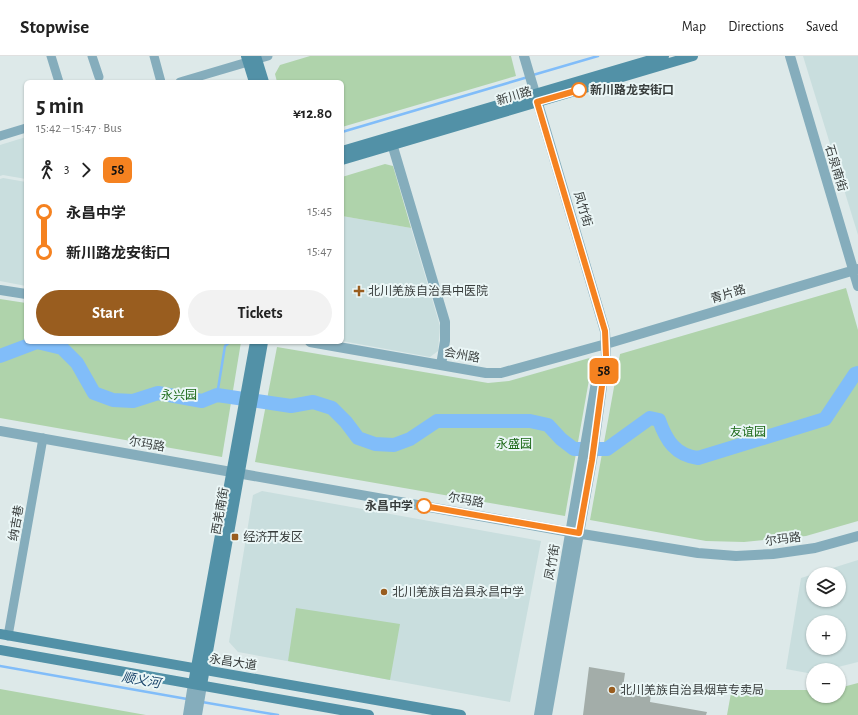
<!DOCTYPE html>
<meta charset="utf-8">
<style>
body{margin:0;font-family:"Alegreya Sans","Noto Sans SC",sans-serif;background:#f2f2f2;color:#222;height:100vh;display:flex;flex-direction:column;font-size:15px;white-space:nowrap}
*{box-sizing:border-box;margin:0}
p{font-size:13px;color:#767676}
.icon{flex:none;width:22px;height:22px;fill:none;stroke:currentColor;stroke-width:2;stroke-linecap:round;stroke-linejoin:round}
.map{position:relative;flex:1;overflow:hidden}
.panel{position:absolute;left:24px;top:24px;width:320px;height:264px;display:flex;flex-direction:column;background:#fff;border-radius:6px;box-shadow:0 1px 3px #0004}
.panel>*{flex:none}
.badge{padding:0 8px;border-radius:6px;font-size:14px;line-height:26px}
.tools{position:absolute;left:806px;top:511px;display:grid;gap:8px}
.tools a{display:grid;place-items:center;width:40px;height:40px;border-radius:50%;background:#fff;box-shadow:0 1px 3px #0004;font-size:20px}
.map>.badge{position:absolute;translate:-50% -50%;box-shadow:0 0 0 2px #fff}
.legs{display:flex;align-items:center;gap:6px;height:44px;padding:0 12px;font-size:13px}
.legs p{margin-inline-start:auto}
.overview{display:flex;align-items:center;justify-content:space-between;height:68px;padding:0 12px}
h1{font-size:22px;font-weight:700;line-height:30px}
.action{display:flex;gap:8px;margin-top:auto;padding:8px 12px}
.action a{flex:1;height:46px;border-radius:24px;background:#995d1f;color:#fff;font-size:16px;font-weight:700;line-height:46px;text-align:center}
.action a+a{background:#f2f2f2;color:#222}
ul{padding:0 12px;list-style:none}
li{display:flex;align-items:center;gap:14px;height:40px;font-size:15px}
li i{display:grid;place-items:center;width:6px;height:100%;margin:0 5px;background:currentColor}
li i::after{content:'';width:10px;height:10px;margin:-5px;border:3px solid;border-radius:50%;background:#fff}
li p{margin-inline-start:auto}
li:first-child i{background:linear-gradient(#0000 50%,currentColor 0)}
li:last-child i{background:linear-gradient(currentColor 50%,#0000 0)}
header{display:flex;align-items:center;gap:24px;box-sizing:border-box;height:56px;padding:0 20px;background:#fff;border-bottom:1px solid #e0e0e0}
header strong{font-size:19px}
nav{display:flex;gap:22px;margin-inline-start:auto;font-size:14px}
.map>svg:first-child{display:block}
.built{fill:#c9dede;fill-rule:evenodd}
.green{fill:#afd3ab}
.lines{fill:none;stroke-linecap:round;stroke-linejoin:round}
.stream{stroke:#81bdf9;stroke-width:2.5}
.river{stroke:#81bdf9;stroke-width:14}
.building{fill:#a3ada9}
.minor{stroke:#85adbc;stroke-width:9}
.tertiary{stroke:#85adbc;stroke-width:10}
.secondary{stroke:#5291a7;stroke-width:10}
.line-1-casing{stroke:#fff;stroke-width:9}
.line-1{stroke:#f58220;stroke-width:6}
.stop-1-dot{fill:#fff;stroke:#f58220;stroke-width:2}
.poi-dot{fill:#995d1f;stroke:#eaf6f6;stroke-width:1.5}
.labels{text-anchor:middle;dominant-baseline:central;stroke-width:4;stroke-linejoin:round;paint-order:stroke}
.stop-label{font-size:12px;font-weight:bold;fill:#383d3c;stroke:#eaf6f6;text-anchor:start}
.street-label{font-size:12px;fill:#383d3c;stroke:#eaf6f6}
.poi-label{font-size:12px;fill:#383d3c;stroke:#eaf6f6;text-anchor:start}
.park-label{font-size:12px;fill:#1a6816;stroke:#eaf6f6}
.water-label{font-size:13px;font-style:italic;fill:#164168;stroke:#eaf6f6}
</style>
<header>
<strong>Stopwise</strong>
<nav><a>Map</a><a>Directions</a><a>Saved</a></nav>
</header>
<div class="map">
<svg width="858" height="659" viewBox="0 0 858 659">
<rect width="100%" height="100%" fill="#dde9e9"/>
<path class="built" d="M803,0H858V179Z
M26,81V123L3,119L0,120V89Z
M3,122L26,126V230L0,225V123Z
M342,160L411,172L440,270L438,295L430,301L342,285Z
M262,435L541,485L510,646L238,596L229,586L253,439Z
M858,504V606L826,614H813V618L786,613L801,522ZM813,518H839V544H813ZM813,566H839V592H813Z"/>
<path class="green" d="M310,0H511L516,20L342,71V26H277L275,18L280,9Z
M385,108L393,110L411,172L342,160V121Z
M846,232L858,274V465L806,480L744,486L706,485L590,464L620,298Z
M0,243L26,247V286H241L222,401L0,362Z
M277,291L488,327L509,325L593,301L565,460L255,406Z
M296,552L400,568L390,624L288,605Z
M733,626L769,634H813V640H839V632L858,627V659H727Z
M0,633L146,659H0Z"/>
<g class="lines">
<path class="stream" d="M533,19L598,0
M342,76L528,21
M217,339L225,290L230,286
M0,610L187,643
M202,646L278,659"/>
<path class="river" d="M0,300L37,286L62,292L77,307L94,337L113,344L133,345L158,337L202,345L217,339L291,350L313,346L332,352L346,366L358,382L375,388L394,389L410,383L437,365H530L548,369L561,383L574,393H607L650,362L659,364C666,384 675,399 698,402L825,363L855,318L858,317"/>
</g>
<path class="building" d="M589,611L625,617L623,631L651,637L650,646L707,656L706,659H583Z"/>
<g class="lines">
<path class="minor" d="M51,0L59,26
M92,0L99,21
M154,0L161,26
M180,26L268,0
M0,80L26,72
M8,580L43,382"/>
<path class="tertiary" d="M524,0L605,275L606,300L592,404L547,659
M790,0L858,230
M390,81L445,266V285L441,309
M0,234L26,238
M310,286L486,317H501L606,288L858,213
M0,375L570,476L698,497L736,500L773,498L815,492L858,480
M188,659L193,628
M197,659L202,629
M539,659L596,326"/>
<path class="secondary" d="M246,0L254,26
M256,0L264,26
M342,95L664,0
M342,104L693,0
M0,578L461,659
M0,594L369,659
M193,628L255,286
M202,629L263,286"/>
</g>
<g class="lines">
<g class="line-1-casing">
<path id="line-1" d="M424,450L579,477L592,404L606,300L605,275L537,46L579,34"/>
</g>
<use href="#line-1" class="line-1"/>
</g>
<g class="stop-1-dot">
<circle cx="579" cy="34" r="7"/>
<circle cx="424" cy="450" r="7"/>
</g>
<g class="poi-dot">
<path d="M357 229h4v4h4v4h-4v4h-4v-4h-4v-4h4z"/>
<rect x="231" y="477" width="8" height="8" rx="2"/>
<circle cx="384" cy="536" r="4"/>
<circle cx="612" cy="634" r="4"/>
</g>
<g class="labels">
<g class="stop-label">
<text x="590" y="34">新川路龙安街口</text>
<text x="413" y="450" text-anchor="end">永昌中学</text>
</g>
<g class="street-label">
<text transform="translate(514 40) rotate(-17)">新川路</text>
<text transform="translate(836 112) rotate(73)">石泉南街</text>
<text transform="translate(583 153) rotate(73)">凤竹街</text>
<text transform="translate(728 238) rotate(-17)">青片路</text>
<text transform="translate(462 299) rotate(10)">会州路</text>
<text transform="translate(147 388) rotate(10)">尔玛路</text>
<text transform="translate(466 444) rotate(10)">尔玛路</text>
<text transform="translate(220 455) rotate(-80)">西羌南街</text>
<text transform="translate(16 467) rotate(-80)">纳吉巷</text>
<text transform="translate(783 483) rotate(-7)">尔玛路</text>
<text transform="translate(552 506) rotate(-80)">凤竹街</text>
<text transform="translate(233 606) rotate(9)">永昌大道</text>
</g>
<g class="poi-label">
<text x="368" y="235">北川羌族自治县中医院</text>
<text x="243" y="481">经济开发区</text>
<text x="392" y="536">北川羌族自治县永昌中学</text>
<text x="620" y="634">北川羌族自治县烟草专卖局</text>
</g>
<g class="park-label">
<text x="179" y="339">永兴园</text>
<text x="748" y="376">友谊园</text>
<text x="514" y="388">永盛园</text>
</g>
<g class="water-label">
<text transform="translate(141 625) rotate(10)">顺义河</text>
</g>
</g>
</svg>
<div class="tools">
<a><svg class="icon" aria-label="layers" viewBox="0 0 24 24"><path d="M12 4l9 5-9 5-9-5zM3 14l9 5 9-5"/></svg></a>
<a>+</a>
<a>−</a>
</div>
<b class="badge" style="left:604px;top:315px;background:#f58220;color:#111">58</b>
<section class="panel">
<div class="overview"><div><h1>5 min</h1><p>15:42 – 15:47 · Bus</p></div><b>¥12.80</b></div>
<div class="legs"><svg class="icon" aria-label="walk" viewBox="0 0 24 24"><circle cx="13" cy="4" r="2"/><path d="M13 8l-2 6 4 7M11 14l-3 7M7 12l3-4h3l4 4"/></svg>3<svg class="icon" aria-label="forward" viewBox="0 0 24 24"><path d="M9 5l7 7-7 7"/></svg><b class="badge" style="background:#f58220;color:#111">58</b></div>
<ul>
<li><i style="color:#f58220"></i><b>永昌中学</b><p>15:45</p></li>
<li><i style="color:#f58220"></i><b>新川路龙安街口</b><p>15:47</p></li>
</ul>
<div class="action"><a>Start</a><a>Tickets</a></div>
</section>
</div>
